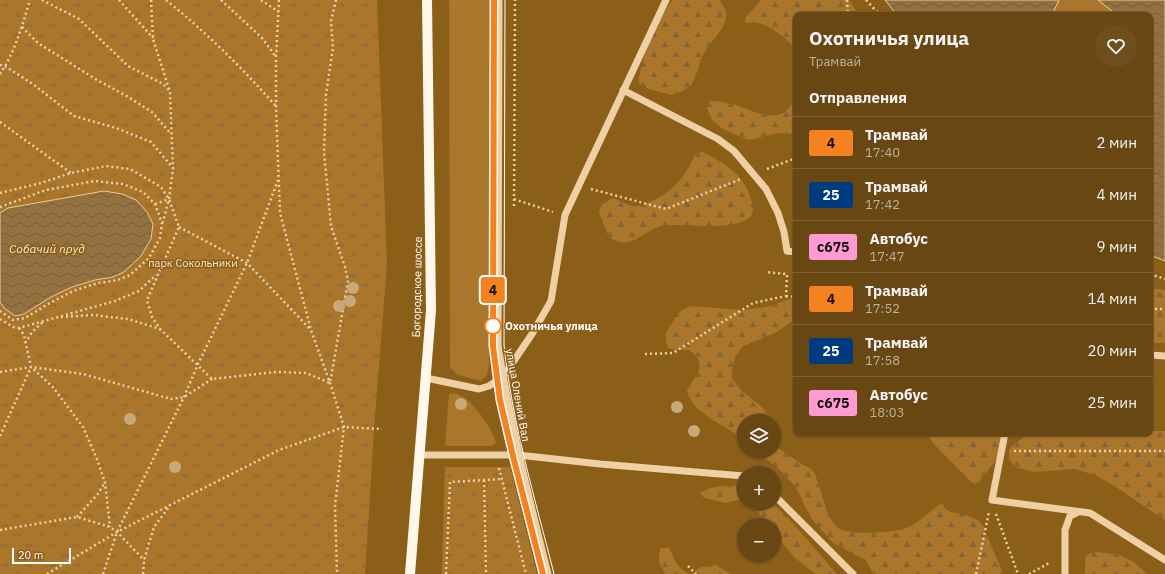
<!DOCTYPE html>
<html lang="ru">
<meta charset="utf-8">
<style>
body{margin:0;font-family:"IBM Plex Sans",sans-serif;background:#6e4e1c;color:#f1f3f6;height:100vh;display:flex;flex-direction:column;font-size:15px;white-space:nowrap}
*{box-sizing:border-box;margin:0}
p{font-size:13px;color:#bdb2a0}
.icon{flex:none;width:22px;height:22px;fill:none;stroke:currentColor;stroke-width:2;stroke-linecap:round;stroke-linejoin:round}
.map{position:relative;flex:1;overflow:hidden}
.panel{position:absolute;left:793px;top:12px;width:360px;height:424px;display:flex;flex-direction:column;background:#694713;border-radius:8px;box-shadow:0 1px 3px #0004,0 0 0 1px #7c5f33}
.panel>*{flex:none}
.badge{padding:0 8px;border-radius:3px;font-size:14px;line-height:26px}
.controls{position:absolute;left:737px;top:414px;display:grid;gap:8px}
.controls a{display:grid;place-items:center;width:44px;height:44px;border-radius:50%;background:#694713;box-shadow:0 1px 3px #0004,0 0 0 1px #7c5f33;font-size:20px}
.scale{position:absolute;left:12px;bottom:10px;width:59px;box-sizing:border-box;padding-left:4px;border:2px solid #fff;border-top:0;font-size:11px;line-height:14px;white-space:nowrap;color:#fff;-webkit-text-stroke:3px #8c5f19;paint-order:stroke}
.map>.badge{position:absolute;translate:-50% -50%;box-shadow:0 0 0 2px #fff}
h2{padding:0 16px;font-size:15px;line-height:36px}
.round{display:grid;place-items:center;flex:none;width:42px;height:42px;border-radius:21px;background:#6e4e1c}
.overview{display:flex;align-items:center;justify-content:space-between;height:68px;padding:0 16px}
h1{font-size:19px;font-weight:800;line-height:30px}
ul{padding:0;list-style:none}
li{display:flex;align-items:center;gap:12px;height:52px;padding:0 16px;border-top:1px solid #7c5f33}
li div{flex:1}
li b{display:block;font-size:15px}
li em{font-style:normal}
li .badge{min-width:44px;font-weight:700;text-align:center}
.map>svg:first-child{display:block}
.grass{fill:#aa762c}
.forest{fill:url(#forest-firs)}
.park{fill:url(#park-tufts)}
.water{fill:url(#water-waves);stroke:#f0ca97}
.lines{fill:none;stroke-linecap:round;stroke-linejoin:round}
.path{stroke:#eed0a4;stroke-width:2.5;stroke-dasharray:2 3;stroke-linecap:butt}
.minor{stroke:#eed0a4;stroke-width:7}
.major{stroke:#fff8eb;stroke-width:10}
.tram{stroke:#fff;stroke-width:1}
.tree{fill:#c8a97a}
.line-casing{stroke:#fff;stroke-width:9}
.line{stroke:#f58220;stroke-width:6}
.stop-dot{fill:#fff;stroke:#f58220;stroke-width:2}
.labels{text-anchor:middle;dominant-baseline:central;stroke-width:3;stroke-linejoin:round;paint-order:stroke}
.park-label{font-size:11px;fill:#fae6ca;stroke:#8c5f19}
.street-label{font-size:11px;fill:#fff;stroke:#8c5f19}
.stop-label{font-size:11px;font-weight:bold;fill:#fff;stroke:#8c5f19;text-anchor:start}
.water-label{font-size:12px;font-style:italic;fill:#f8e6cc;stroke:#8c5f19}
</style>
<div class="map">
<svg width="1165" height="574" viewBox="0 0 1165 574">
<defs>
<pattern id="forest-firs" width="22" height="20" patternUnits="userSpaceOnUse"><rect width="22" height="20" fill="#aa762c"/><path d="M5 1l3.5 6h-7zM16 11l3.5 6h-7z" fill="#846539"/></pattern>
<pattern id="park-tufts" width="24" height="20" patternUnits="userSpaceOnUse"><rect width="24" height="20" fill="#aa762c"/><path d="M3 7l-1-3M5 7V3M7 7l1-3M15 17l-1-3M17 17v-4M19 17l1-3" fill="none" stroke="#846539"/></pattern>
<pattern id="water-waves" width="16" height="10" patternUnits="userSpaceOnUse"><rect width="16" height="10" fill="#947240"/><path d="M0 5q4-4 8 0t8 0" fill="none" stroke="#705f46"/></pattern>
</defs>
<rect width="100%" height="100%" fill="#8c5f19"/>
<path class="grass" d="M449,0H489V366L487,375L481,381L458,375L450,368Z
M1059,0H1098L1117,15H1052Z
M455,393C459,395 463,397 466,399C476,407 495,432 496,444L491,446H445L449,394Z"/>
<path class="forest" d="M673,0H719C724,6 727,11 726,19C723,32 710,42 704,53C698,63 698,76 691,85C686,90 678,93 672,95L652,90L639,84C638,68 654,29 662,16C665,10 669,5 673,0Z
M761,0H849L859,15H796V51C791,41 770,25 758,23C754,22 749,23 745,23L746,17Z
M796,85V134L778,133L750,140L743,138L723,129L712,120L707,108L709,101C718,101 728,103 736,105C750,110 777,124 789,108C794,102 794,92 796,85Z
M703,152C723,163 742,172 750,196C752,201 754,208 752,214C744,231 692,225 676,225C671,225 664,225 658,227C639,234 631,251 609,237L599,213L601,205L613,198C619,200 626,205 633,206C640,207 648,203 654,200C677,189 685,175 696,153Z
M1150,288L1165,290V343H1150Z
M796,297V319L775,333L743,346L735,357L732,371V379L741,390L763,408L767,414L769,421H744V440C727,425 693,415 687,391C695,374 710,366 689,350H676L668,348L666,340V333L677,315L682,310L690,306L742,310L766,307Z
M1150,431H1165V520L1113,485L1095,475L1075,469L1034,472L1015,467L1009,459V449L1017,442L1030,433H1150Z
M927,433H1001L996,460L979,482L973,484L933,443Z
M774,438L777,447L803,465L810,468L815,474L828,514C831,520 835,527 842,530C854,535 894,533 907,528C919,523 931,510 942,503L945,509L951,512L965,515L978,520L983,526L1002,571L1000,574H873L866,560L833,543L810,517L796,487L777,467L755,451H774Z
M740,485L744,486V502L739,500L725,503L704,498L700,493C712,485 726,486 740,485Z
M746,503H772L790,520L837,574H815L793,556L774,532V525H769L757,511Z
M661,548H669C676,561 675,566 689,574H665C659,563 657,560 661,548Z
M1098,552L1119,555L1134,562L1147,574H1085V557L1091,553Z
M716,565L731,574H691L701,567Z"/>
<path class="park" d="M0,0H377L387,264L374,429L365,574H0Z
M445,467H510L537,574H442Z"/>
<path class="water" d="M885,0H1059L1052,15H897Z
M1098,0H1165V261L1150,255V15H1117Z
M104,191L122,194L136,200L147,212L153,224L151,239L141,256L124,272L113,277L95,280L72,287L51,297L24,314L15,316L4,308L0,302V213L8,208Z"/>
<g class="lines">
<path class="path" d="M42,0L79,19L128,66L163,84L169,90
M119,0L153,38
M151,0L153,39L170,92L173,169L169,199L163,222
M166,0C207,33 240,66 275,105
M221,0L262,38L276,57
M261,0L279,12
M279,0L276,58V106L280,213L311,330L330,383L344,427L335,506L337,574
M847,0L848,15
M866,0L880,15
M22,27L38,43L97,80L125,95L152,112L171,134
M0,65L5,66L34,85L74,116L116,128L151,142L173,168
M0,74C15,52 22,26 30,0
M0,122L71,173
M767,169L796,158
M591,189L666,209L741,179
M0,193L41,183L71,173L106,166L130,169L161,187L169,199L179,227L147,300L152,317L160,329L212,379L276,372L306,373L330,383L348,281L345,267L331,226L324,153L326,94L333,48L331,21L336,0
M514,199L553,212
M155,204L169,199
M514,206L515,0
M0,207L46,190L95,181L123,184L143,192L155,204L162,223L160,238L149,258L130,275L118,280L98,283L73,291L50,303L25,318L13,320L0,311
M179,227L247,263L311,330
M1150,274L1165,279
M786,296L796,297
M1150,309H1165
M61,317L93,315L128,319L160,329
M0,319L13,327L19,328L115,301L139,291L156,275
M19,328L24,335L31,367L52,386L83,427L97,459L105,483L110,527
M25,343L32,332L44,321
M645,354L673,353L753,303L786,296L787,274L765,272
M0,372L31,367L83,374L171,399L184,397L212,379
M0,436L31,367
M1014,451H1165
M499,468L526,574
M484,480L486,574
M996,514L1018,574
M77,517L97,495L104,484
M0,530L77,517L110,527L117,532L144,560
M688,566L696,574
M47,574L117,532L279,450L344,427L382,429
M103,574L117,532L184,397L198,364L247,263L278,180
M143,574L144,560L154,527L169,507
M446,574L450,482L502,479
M976,574L989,512
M1029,574L1051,562"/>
<path class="minor" d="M499,0L498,345C510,423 529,498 548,574
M623,90L718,139L734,151L766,189L778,213L784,232L787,251L796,252
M1150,355L1165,356
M426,378L479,389L489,386L498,380L507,371L532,334L551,301L565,215L666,0
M1005,433L992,500L1090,513L1165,560
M420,455H518L600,464L744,476
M774,495L853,574
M1065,574V530L1070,516L1078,512"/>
<path class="major" d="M410,574L431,310L427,0"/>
<path class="tram" d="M494,0L493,346L501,400L513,456L543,574
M505,0L504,345C512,423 535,498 554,574"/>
</g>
<g class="tree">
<circle cx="353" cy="288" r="6"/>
<circle cx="350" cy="301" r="6"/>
<circle cx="339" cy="306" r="6"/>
<circle cx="461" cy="404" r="6"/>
<circle cx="677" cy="407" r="6"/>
<circle cx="130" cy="419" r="6"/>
<circle cx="694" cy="431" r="6"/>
<circle cx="175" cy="467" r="6"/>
</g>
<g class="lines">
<g class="line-casing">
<path id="line" d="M494,0L493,346L500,400L513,456L543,574"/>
</g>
<use href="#line" class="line"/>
</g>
<circle class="stop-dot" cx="493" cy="326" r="8"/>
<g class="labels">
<g class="park-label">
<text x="193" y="263">парк Сокольники</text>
</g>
<g class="street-label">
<text transform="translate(417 287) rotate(-89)">Богородское шоссе</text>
<text transform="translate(518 395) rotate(80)">улица Олений Вал</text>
</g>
<g class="stop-label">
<text x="505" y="326">Охотничья улица</text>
</g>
<g class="water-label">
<text x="47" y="248">Собачий пруд</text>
</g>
</g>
</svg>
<div class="controls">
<a><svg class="icon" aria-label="layers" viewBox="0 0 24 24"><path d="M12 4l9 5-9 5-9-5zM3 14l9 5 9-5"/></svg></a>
<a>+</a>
<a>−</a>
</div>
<div class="scale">20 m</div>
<b class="badge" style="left:493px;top:290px;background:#f58220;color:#111">4</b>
<section class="panel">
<div class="overview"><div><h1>Охотничья улица</h1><p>Трамвай</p></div><a class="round"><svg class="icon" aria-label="heart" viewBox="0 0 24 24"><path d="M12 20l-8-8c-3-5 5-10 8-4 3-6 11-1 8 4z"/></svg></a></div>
<h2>Отправления</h2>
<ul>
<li><span class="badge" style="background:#f58220;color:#111">4</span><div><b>Трамвай</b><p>17:40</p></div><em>2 мин</em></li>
<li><span class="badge" style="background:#003b80;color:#fff">25</span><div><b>Трамвай</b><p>17:42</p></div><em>4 мин</em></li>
<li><span class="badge" style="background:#ff9ad2;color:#111">с675</span><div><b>Автобус</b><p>17:47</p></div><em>9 мин</em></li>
<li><span class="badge" style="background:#f58220;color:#111">4</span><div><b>Трамвай</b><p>17:52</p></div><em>14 мин</em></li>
<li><span class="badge" style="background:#003b80;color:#fff">25</span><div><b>Трамвай</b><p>17:58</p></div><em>20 мин</em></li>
<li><span class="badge" style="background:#ff9ad2;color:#111">с675</span><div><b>Автобус</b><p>18:03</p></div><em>25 мин</em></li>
</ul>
</section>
</div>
